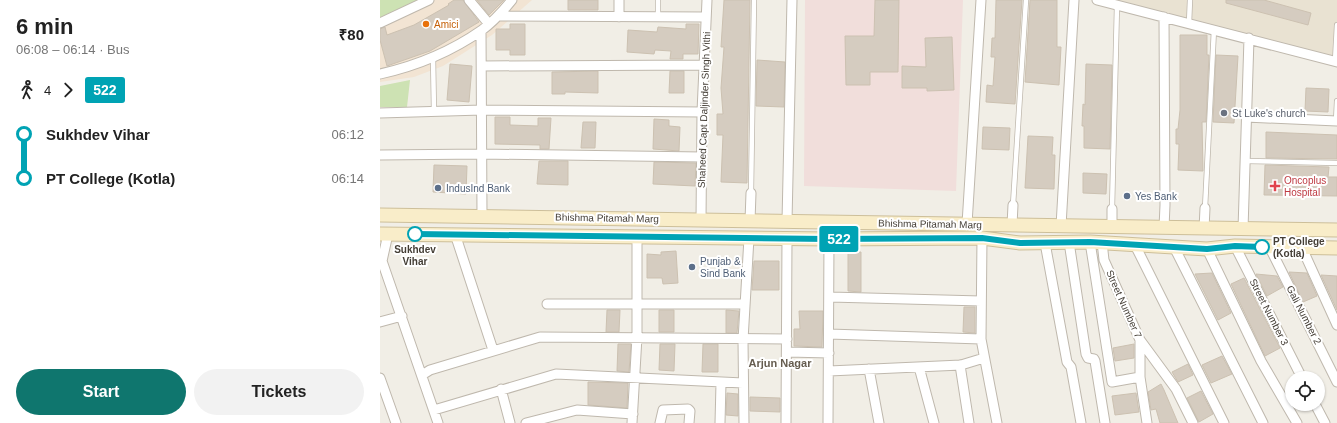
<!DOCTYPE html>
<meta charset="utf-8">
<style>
body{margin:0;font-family:Helvetica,sans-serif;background:#f2f2f2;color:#222;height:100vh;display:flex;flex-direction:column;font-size:15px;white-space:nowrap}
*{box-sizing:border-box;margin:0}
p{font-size:13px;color:#767676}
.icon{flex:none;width:22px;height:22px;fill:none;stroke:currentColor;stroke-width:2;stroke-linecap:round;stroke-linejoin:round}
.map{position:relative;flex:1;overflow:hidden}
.sheet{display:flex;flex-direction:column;background:#fff;width:380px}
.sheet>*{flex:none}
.badge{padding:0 8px;border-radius:3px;font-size:14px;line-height:26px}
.controls{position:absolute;left:905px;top:371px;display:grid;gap:8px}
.controls a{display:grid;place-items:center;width:40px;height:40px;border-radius:50%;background:#fff;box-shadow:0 1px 3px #0004;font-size:20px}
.map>.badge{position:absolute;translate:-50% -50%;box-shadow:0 0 0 2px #fff}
.legs{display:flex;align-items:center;gap:6px;height:44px;padding:0 16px;font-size:13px}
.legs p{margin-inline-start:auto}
.head{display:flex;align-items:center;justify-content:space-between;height:68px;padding:0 16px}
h1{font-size:22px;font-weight:700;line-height:30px}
.primary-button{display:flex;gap:8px;margin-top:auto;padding:8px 16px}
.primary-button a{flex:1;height:46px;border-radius:24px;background:#0f766e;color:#fff;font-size:16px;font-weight:700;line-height:46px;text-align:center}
.primary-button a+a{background:#f2f2f2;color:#222}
ul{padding:0 16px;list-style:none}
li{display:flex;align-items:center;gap:14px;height:44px;font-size:15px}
li i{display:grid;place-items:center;width:6px;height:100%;margin:0 5px;background:currentColor}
li i::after{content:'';width:10px;height:10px;margin:-5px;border:3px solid;border-radius:50%;background:#fff}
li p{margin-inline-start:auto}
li:first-child i{background:linear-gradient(#0000 50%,currentColor 0)}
li:last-child i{background:linear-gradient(currentColor 50%,#0000 0)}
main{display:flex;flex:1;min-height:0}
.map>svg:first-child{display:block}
.commercial{fill:#f2e4d3}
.education{fill:#e9e2d2}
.medical{fill:#f1dedb}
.green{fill:#cde2b3}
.building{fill:#d5ccc0;stroke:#ccc1b1}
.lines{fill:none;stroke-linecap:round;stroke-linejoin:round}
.service-casing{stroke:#bfb8ad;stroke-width:6}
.minor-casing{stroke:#bfb8ad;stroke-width:11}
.secondary-casing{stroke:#cdbf9a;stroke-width:15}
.service{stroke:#fff;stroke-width:4.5}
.minor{stroke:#fff;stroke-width:9}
.secondary{stroke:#f9edc9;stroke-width:13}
.line-1-casing{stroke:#fff;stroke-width:9}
.line-1{stroke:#00a3b4;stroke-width:6}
.food-dot{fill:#e8710a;stroke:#fff;stroke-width:1.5}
.worship-dot{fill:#6b7280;stroke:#fff;stroke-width:1.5}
.health-dot{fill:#e0444e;stroke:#fff;stroke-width:1.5}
.service-dot{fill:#5c6f8a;stroke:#fff;stroke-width:1.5}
.stop-1-dot{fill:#fff;stroke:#00a3b4;stroke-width:2}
.labels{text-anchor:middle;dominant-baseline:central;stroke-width:4;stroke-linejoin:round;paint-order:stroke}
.food-label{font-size:10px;fill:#c56008;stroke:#fff;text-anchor:start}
.street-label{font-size:10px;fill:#443e36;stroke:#fff}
.worship-label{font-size:10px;fill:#5b616d;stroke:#fff;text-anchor:start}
.health-label{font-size:10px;fill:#be3a42;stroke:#fff;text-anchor:start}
.service-label{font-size:10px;fill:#4e5e75;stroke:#fff;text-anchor:start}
.stop-label{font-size:10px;font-weight:bold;fill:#443e36;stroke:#fff;text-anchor:start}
.neighbourhood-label{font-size:11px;font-weight:bold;fill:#655c4f;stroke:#fff}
</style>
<main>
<section class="sheet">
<div class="head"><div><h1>6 min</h1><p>06:08 – 06:14 · Bus</p></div><b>₹80</b></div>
<div class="legs"><svg class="icon" aria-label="walk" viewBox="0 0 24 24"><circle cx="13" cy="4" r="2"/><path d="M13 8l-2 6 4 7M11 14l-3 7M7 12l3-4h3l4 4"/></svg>4<svg class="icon" aria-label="forward" viewBox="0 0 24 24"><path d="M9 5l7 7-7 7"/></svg><b class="badge" style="background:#00a3b4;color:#fff">522</b></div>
<ul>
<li><i style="color:#00a3b4"></i><b>Sukhdev Vihar</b><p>06:12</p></li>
<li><i style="color:#00a3b4"></i><b>PT College (Kotla)</b><p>06:14</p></li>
</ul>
<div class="primary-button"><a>Start</a><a>Tickets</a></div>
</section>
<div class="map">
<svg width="957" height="423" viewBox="0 0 957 423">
<rect width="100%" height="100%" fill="#f1eee6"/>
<path class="commercial" d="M0,0H152L112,35L63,66L34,77L0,82Z"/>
<path class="education" d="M717,0H957V62Z"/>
<path class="medical" d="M425,0H583L576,191L424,186Z"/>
<path class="green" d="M0,0H38L0,20Z
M30,80L27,107H0V86Z"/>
<path class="building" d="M74,0H83L99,22L50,51L7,66L0,40V29L5,27L7,35L34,25L69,5L68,4Z
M97,0H124L109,15Z
M188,0H218V10H188Z
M344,0H370L367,183L341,182L343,135H337V114H343L341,88L344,47H341Z
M495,0H519L518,72H490V85H466L465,36H494Z
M616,0H642L635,104L606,102L607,85L613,86L615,57H611L612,38H615Z
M650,0H677V47H681L679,85L645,82Z
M846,0H884L931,13L928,25L846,3Z
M130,24H145V55H130V50H116V29H130Z
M306,24H319L318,54H303V59H290L291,51L275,50L274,54L247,52L248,30L277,32L278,27L306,29Z
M800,35H827V55H829L826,122H822L823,171L798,170L799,144H796V129H798L800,110Z
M572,37L574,90L547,91V88H522V66L546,67L545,38Z
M836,55L858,56L854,123L833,122Z
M377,60L405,62L404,107L376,106Z
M70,64L92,66L89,102L67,100Z
M706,64L732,65L730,149L704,148V126H702L703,104L705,105Z
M218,71V93L185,92V94H172V72Z
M290,71H304V93H289Z
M926,88L949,89L948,112L925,111Z
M115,117H130V125L158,126V118H171L169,149H160V145L115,144Z
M274,119L289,120V126L300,127L299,151L273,149Z
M203,122H216L215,148H201Z
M603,127L630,128L629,150L602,149Z
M886,132L957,135V159L886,158Z
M648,136L673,137L672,155H675L674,189L645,188Z
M159,161H188V185L157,184Z
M274,162L316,163L315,186L273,184Z
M54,165L87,166L86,194L53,192Z
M885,165L949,167L948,177H957V196L884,195Z
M703,173L727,174L726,194L703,193Z
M296,251L298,283L283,284L282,278H267V254L281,255V252Z
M468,252H481V292L468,291Z
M374,261H399V290H372Z
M909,272L927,273L937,296L923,302Z
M832,273L851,313L838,320L815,274Z
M876,274L897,276L903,287L887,296Z
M941,275L957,276V310Z
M864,278L900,348L885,356L851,284Z
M584,307H595V333L583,332Z
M227,310H240L239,332H226Z
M279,310H294V332H279Z
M346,310L359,311L357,333H346Z
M419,311H443L442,347L414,346V329H420Z
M238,344H251L249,372L237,371Z
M280,344H295L294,371L279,370Z
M323,344H338V372H322Z
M754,344V358L735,361L733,348Z
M842,356L852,374L831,383L822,365Z
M808,364L813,375L798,382L792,372Z
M208,382L248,383L247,408L208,405Z
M781,384L784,390L798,423H780L776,409L771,410L768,392Z
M821,391L833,414L819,422L807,398Z
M347,393L358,394V416L346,415Z
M756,393L759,412L735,415L732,396Z
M370,397L400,398V412L370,411Z"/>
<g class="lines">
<g class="service-casing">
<path id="service" d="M278,16V0
M809,23L810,0
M53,57L54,112
M955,61L957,25
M956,121L957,101
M866,161L957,163
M371,193L374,0
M633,205L646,0
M825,208L834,29
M732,209L737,5"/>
</g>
<g class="minor-casing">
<path id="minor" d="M89,0L109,24
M717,0L957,62
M118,16L326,17
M239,17V0
M0,23L49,0
M101,31L102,216
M102,66L324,65
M0,74C36,66 72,51 102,30C113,22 123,11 132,0
M0,113L102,110L322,112
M866,117L957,121
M0,155L102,154L322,157
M321,220L322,112L327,0
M370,221L371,193
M407,221L412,0
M587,224L601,0
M632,225L633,205
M681,226L694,0
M732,227V209
M784,228L785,205L784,17
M824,229L825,208
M863,229L869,38
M8,234L2,261L58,423
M75,234L113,350
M602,238L601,339L617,423
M689,242L706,354L708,358L714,359L715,361L725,423
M710,242L732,382L760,377
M722,242L724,260L760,340L796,389L813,423
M665,243L687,362L691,367L701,423
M755,245L844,423
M855,246L922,378
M794,247L883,423
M890,248L957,382
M922,248L957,325
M827,249L881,361L917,423
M450,297L601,301
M167,304H365
M0,322L22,316
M449,334L601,339
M760,340V377L767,423
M408,352L449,353
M580,365L589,423
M539,367L554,423
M489,369L499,423
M449,371L581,365L604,358
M42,375L50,370L160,337L407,339
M0,378L16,423
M121,389L130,423
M935,404L945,423
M54,410L176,374L363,383
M146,423L197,410L253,414
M252,423L257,337V236
M280,423L283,410L308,409L310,411L309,423
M340,423L341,383
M364,423L363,340L369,238
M406,423L407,238
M448,423L449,239"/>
</g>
<g class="secondary-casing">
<path id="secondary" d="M0,215L957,230
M0,234L449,239L602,238L640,243L710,242L827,249L855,246L957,248"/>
</g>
<use href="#service" class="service"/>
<use href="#minor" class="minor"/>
<use href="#secondary" class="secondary"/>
</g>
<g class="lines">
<g class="line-1-casing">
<path id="line-1" d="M35,234L449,239L602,238L640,243L710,242L827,249L855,246L882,247"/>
</g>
<use href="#line-1" class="line-1"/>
</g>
<circle class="food-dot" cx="46" cy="24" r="4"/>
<circle class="worship-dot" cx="844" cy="113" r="4"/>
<path class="health-dot" d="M893 180h4v4h4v4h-4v4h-4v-4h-4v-4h4z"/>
<g class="service-dot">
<circle cx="58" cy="188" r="4"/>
<circle cx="747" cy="196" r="4"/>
<circle cx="312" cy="267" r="4"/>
</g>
<g class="stop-1-dot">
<circle cx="35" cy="234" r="7"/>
<circle cx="882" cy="247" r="7"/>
</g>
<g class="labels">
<g class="food-label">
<text x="54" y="24">Amici</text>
</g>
<g class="street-label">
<text transform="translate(324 110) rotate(-88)">Shaheed Capt Daljinder Singh Vithi</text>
<text transform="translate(227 218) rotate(1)">Bhishma Pitamah Marg</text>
<text transform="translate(550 224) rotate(1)">Bhishma Pitamah Marg</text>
<text transform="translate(744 304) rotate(66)">Street Number 7</text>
<text transform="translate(889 312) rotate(63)">Street Number 3</text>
<text transform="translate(924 315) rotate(63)">Gali Number 2</text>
</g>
<g class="worship-label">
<text x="852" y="113">St Luke's church</text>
</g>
<g class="health-label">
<text x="904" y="180">Oncoplus<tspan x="904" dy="12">Hospital</tspan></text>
</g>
<g class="service-label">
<text x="66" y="188">IndusInd Bank</text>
<text x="755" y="196">Yes Bank</text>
<text x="320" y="261">Punjab &amp;<tspan x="320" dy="12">Sind Bank</tspan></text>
</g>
<g class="stop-label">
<text x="893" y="241">PT College<tspan x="893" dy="12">(Kotla)</tspan></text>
<text x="35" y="249" text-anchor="middle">Sukhdev<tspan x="35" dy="12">Vihar</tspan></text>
</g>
<g class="neighbourhood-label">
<text x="400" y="363">Arjun Nagar</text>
</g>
</g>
</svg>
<div class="controls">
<a><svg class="icon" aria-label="locate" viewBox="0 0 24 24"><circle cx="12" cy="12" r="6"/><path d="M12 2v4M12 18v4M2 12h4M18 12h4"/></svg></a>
</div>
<b class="badge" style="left:459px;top:239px;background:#00a3b4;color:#fff">522</b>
</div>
</main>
